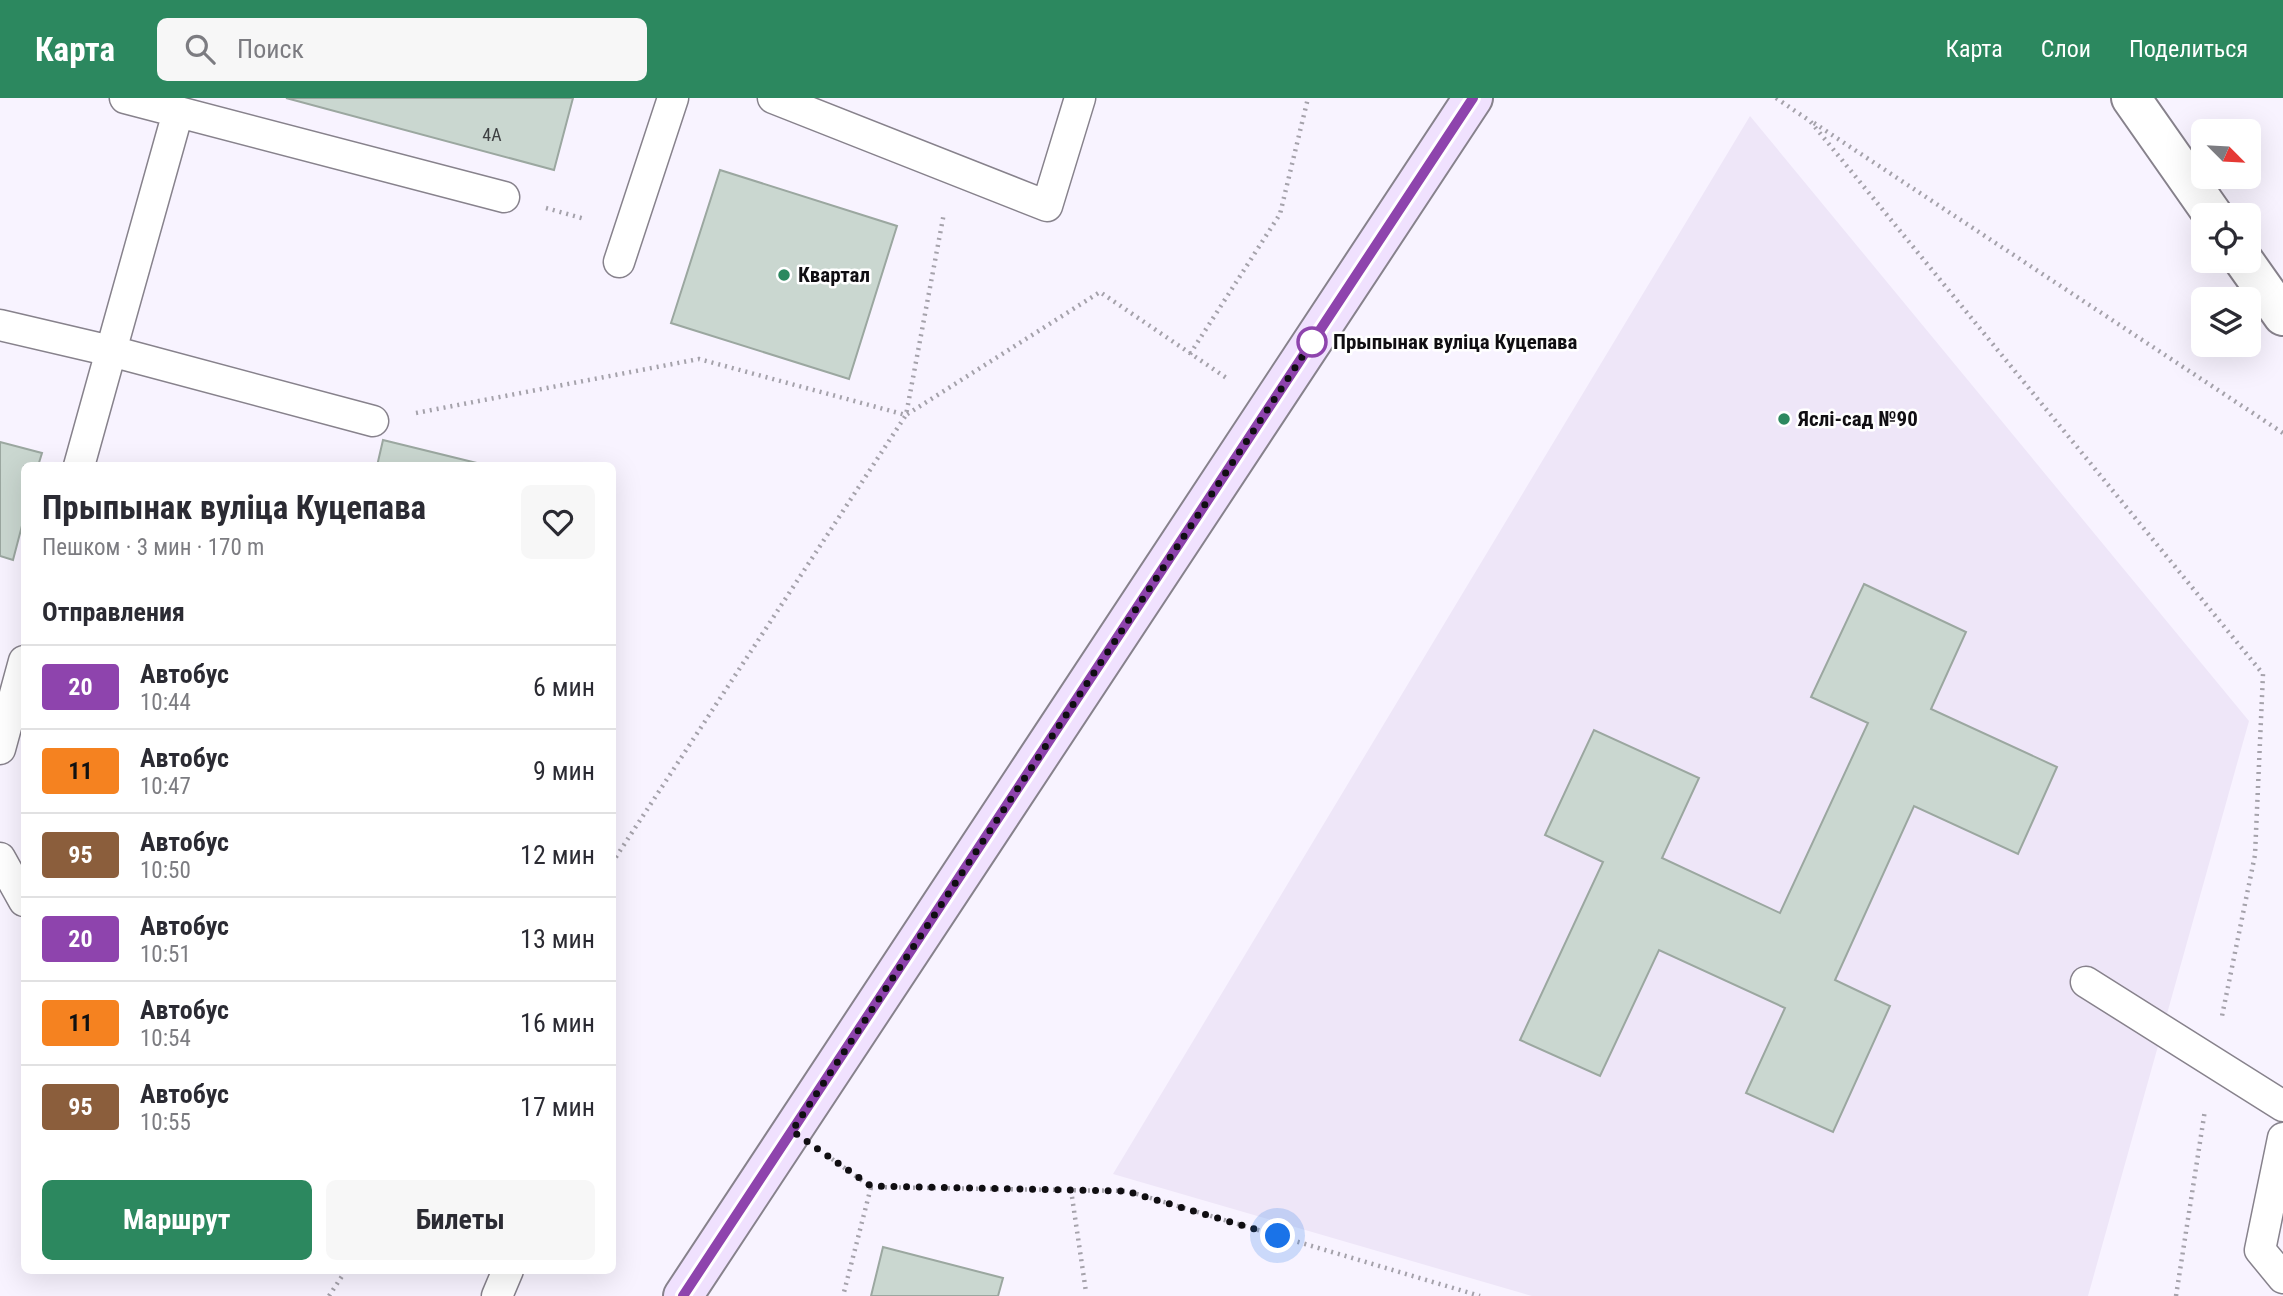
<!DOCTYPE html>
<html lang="ru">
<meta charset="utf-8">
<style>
body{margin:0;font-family:"Roboto Condensed",sans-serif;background:#f7f7f7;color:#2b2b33;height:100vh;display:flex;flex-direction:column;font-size:26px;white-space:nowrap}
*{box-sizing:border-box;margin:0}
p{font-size:23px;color:#7c7c81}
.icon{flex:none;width:38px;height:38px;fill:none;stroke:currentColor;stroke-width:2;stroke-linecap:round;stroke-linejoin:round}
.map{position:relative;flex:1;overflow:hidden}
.side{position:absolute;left:21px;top:364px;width:595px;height:812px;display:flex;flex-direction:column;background:#fff;border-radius:10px;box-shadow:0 7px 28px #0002}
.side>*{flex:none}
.badge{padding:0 14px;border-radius:5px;font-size:24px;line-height:46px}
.needle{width:46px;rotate:114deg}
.controls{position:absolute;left:2191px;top:21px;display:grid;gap:14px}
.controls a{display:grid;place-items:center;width:70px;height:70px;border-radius:10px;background:#fff;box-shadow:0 7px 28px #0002;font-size:35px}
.you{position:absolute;width:35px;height:35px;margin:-18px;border:5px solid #fff;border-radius:50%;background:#1a73e8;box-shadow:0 0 0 10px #1a73e833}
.map>.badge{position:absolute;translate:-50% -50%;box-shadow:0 0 0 4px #fff}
h2{padding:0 21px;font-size:26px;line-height:63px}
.round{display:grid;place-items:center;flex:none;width:74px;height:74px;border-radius:10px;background:#f7f7f7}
.overview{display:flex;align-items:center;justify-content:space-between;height:119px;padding:0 21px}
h1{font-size:33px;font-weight:700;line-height:52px}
.button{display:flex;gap:14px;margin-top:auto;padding:14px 21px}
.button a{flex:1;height:80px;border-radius:10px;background:#2c885f;color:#fff;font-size:28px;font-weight:700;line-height:80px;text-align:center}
.button a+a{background:#f7f7f7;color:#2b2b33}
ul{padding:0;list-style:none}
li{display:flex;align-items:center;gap:21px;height:84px;padding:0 21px;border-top:2px solid #e1e1e2}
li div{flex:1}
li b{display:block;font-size:26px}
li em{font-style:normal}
li .badge{min-width:77px;font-weight:700;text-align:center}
header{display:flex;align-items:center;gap:42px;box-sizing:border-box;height:98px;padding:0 35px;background:#2c885f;color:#fff}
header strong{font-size:33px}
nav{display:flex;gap:38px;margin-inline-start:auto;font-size:24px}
.search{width:490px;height:63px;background:#f7f7f7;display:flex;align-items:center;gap:18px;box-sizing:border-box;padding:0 24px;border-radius:10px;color:#7c7c81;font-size:26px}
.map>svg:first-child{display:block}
.built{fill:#eee6f8}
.building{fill:#cad7d0;stroke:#9ba7a0;stroke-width:2}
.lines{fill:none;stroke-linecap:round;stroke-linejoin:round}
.service-casing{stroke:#87828c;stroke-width:33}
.minor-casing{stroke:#87828c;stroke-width:42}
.secondary-casing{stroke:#87828c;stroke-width:42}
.path{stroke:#a5a2ab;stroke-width:4.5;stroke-dasharray:2 5;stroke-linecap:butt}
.service{stroke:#fff;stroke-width:30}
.minor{stroke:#fff;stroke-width:38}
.secondary{stroke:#f0e1fe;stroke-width:38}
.line-casing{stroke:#fff;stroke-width:16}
.line{stroke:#8e44ad;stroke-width:10}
.walk{stroke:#100e12;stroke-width:7;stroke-dasharray:0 12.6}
.poi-dot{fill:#2c885f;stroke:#fff;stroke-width:2.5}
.stop-dot{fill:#fff;stroke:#8e44ad;stroke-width:3.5}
.labels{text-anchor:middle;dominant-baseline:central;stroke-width:5;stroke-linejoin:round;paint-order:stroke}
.number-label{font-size:18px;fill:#3e4042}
.poi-label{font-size:21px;font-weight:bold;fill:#100e12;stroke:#fff;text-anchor:start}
.stop-label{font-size:21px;font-weight:bold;fill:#100e12;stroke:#fff;text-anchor:start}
</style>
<header>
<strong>Карта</strong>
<div class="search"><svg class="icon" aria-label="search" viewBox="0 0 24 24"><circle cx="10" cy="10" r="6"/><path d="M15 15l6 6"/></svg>Поиск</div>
<nav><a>Карта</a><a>Слои</a><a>Поделиться</a></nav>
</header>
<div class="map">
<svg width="2283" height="1198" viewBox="0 0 2283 1198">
<rect width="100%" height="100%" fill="#f8f3ff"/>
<path class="built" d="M1750,18L2249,623L2088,1198H1532L1113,1076Z"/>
<path class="building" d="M286,0H573L554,72Z
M720,72L897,128L849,281L671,225Z
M383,342L485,367L377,368Z
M0,344L42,355L38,368H24V420L13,462L0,458Z
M1864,486L1966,534L1931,611L2057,669L2018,756L1914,708L1835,882L1890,908L1833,1034L1746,995L1785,910L1659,852L1600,978L1520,942L1603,764L1545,737L1594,632L1699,680L1662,760L1780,815L1868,625L1811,599Z
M883,1149L1003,1180L998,1198H871Z"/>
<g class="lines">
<g class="service-casing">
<path id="service" d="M125,0L504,99
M773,0L1047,108L1080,0
M619,164L673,0
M0,227L111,253L178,14
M79,368L111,253L373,323
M0,651L24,563
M0,760L24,803
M2086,884L2283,1008
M2283,1040L2260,1152L2283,1180
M497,1198L508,1172"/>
</g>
<g class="minor-casing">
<path id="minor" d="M2131,0L2213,117
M2244,163L2283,218"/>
</g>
<g class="secondary-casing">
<path id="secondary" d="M683,1198L1473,0"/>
</g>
<path class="path" d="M1776,0L1810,23L2263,576L2255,757L2222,918
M1814,25L2283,335
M546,110L585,121
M1190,256L1280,116L1308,0
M416,315L699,261L906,317L1100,194L1228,281
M612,765L906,317L944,115
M832,1061L871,1089L843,1198
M871,1089L1127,1093L1480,1198
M1071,1092L1086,1194
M329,1198L346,1172
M2176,1198L2205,1012"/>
<use href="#service" class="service"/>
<use href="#minor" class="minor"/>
<use href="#secondary" class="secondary"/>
</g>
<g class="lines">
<g class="line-casing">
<path id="line" d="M683,1198L1473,0"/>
</g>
<use href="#line" class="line"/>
<path class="walk" d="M1278,1138L1126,1093L871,1088L792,1033L1312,244"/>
</g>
<g class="poi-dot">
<circle cx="784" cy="177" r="7"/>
<circle cx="1784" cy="321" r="7"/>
</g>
<circle class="stop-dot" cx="1312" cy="244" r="14"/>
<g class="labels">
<g class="number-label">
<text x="492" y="36">4А</text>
</g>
<g class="poi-label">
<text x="798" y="177">Квартал</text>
<text x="1798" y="321">Яслі-сад №90</text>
</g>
<g class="stop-label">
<text x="1333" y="244">Прыпынак вуліца Куцепава</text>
</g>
</g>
</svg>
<div class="controls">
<a><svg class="needle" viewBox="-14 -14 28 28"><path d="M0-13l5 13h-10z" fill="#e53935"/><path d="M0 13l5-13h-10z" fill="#7c7c81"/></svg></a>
<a><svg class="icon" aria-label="locate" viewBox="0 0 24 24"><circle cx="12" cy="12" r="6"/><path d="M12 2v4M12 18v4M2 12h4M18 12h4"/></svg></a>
<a><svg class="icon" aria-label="layers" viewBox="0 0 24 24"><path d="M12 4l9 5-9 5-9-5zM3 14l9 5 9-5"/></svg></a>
</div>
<div class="you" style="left:1278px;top:1138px"></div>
<section class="side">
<div class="overview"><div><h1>Прыпынак вуліца Куцепава</h1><p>Пешком · 3 мин · 170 m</p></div><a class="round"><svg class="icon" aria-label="heart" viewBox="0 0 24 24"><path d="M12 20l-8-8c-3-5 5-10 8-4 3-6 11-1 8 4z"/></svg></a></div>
<h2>Отправления</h2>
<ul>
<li><span class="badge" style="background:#8e44ad;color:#fff">20</span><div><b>Автобус</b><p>10:44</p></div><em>6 мин</em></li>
<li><span class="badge" style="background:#f58220;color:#111">11</span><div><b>Автобус</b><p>10:47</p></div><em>9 мин</em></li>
<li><span class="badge" style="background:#8b5e3c;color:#fff">95</span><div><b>Автобус</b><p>10:50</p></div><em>12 мин</em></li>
<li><span class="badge" style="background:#8e44ad;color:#fff">20</span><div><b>Автобус</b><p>10:51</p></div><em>13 мин</em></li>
<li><span class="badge" style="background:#f58220;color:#111">11</span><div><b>Автобус</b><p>10:54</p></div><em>16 мин</em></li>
<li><span class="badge" style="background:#8b5e3c;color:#fff">95</span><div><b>Автобус</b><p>10:55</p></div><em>17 мин</em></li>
</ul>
<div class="button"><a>Маршрут</a><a>Билеты</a></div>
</section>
</div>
